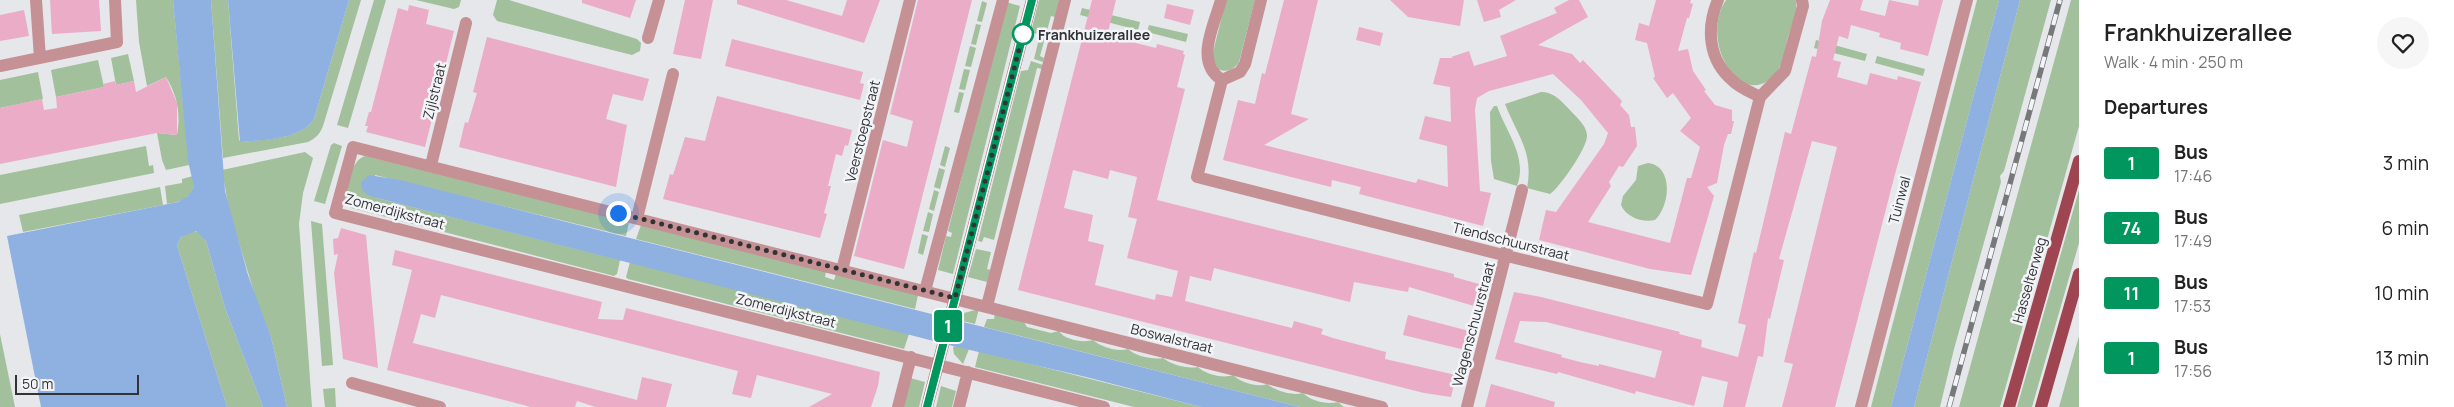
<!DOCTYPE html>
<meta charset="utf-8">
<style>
body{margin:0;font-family:Manrope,sans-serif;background:#f6f6f6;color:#222;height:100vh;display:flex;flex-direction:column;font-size:19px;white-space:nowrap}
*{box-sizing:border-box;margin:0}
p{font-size:16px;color:#767676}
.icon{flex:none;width:28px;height:28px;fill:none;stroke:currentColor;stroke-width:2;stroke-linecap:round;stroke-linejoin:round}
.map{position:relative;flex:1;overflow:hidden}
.side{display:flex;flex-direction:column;background:#fff;width:375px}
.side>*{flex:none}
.badge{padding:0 10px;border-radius:4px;font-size:18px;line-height:32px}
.scale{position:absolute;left:15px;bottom:12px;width:124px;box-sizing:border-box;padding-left:5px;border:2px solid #323334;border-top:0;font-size:14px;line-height:18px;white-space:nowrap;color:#323334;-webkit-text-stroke:4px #f3f4f8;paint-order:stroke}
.you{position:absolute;width:25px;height:25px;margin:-12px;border:4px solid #fff;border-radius:50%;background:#1a73e8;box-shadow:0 0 0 8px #1a73e833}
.map>.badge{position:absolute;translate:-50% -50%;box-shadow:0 0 0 2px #fff}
h2{padding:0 25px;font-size:19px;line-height:45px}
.round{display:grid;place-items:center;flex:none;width:52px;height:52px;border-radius:26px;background:#f6f6f6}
.headline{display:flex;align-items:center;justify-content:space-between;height:85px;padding:0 25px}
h1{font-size:24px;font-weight:600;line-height:38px}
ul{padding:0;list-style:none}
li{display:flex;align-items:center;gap:15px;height:65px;padding:0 25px}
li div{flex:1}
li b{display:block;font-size:19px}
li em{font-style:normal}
li .badge{min-width:55px;font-weight:700;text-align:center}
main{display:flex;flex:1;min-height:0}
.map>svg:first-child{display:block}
.green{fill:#a2c09c}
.water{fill:#8eb1e2}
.building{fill:#ebacc7;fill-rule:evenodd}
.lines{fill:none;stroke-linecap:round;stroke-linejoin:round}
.minor{stroke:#c59195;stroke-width:12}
.secondary{stroke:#b0656d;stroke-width:12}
.primary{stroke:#9f4551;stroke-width:12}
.rail-casing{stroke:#77787a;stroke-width:5.5}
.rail{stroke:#f3f4f8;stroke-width:4;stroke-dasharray:11;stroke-linecap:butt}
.line-casing{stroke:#fff;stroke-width:11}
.line{stroke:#00965e;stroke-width:8}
.walk{stroke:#323334;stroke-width:5;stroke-dasharray:0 9}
.stop-dot{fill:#fff;stroke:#00965e;stroke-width:2.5}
.labels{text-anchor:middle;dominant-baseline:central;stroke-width:5;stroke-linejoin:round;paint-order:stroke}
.stop-label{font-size:14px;font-weight:bold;fill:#323334;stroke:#f3f4f8;text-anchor:start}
.street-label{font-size:14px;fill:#323334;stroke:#f3f4f8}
</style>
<main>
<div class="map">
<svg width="2079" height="407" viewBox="0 0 2079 407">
<rect width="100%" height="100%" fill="#e5e7eb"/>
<path class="green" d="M136,0H173L189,165L166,170L162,160L157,133L177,135C181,113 177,95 166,77L147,86L139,42Z
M211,0H228L239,140L241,142C264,139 301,140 314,119L349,0H361L323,126C320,134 316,138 308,142L223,158Z
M374,0H386L348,128L337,125Z
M416,0H461L459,7L454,9Z
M497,0H509L637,39L641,43L640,51L632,55L497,21L493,15Z
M1039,0H1059L1055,17L1051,16L1040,56L1044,58L1043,62L1034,59L1040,35L1031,32Z
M1226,0H1255L1239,62C1234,70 1226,73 1218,69L1212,56Z
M1726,0H1796C1798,13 1790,29 1787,41C1785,50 1783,63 1778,70C1746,117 1697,44 1726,0Z
M1977,0H1999L1891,407H1871Z
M2020,0H2051L2004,171L2000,176L2001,182L1954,349L1940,407H1914Z
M2071,0H2079V126L2000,407H1959Z
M982,1L987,3L982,22L977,21Z
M1006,2L1020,6L953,274L938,270L946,236L951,237L952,233L948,231Z
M1082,8L1140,22L1138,30L1080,15Z
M976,24L981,25L976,45L971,44Z
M1149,25L1188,34L1186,42L1147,32Z
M1816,40L1867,54L1865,61L1814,48Z
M970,46L976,48L971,67L965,66Z
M128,54L134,81L116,85L111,58Z
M1877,56L1925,69L1923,76L1875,63Z
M98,60L104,87L56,97L51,70Z
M1031,61L1043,65L1042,69L1037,68L994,240L984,237L982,242L978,241L1021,71L1028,70Z
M964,69L970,70L965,90L959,89Z
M38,72L43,99L0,108V80Z
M959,92L964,93L959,113L954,112Z
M1541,92C1553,92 1559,99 1567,107C1574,115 1586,124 1587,135C1588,147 1560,187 1550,194L1527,188C1534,152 1517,135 1505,104Z
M1494,106H1497C1506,132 1528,157 1517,186L1494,179L1491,161L1490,112Z
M334,143L342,146L325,204L314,201L331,145Z
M146,146L149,166L153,165L154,173L0,204V175Z
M945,146L950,148L945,167L940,165Z
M305,152L313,158L303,193L299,224L312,407H287L271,337L261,315L229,210L222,170Z
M365,156L629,222L626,236L375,175L377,198L620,260L617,274L614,276L351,208L345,200C349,186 349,162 365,156Z
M1648,163C1674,166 1670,206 1655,220C1642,223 1626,217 1621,205L1623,196L1636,180L1638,166Z
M939,168L945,170L940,189L934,187Z
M193,176L194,187C189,199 180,202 167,204L165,186L182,183V179Z
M160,187L163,205L23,232L19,215Z
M934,190L939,192L934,211L929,209Z
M2079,190V243L2032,407H2017Z
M928,212L933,214L929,232L923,231Z
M311,221L322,224L333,365L322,366Z
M641,225L826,271L825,277L834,280L836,274L918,295L915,309L636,239Z
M192,231L199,232L206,241L225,308L263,407H227L177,245L181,237Z
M922,234L928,236L923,255L918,253Z
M976,249L991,252L987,269L991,270L987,282L968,277Z
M630,262L909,334L904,349L628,279L626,277Z
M979,309L975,324L959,320L964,313Z
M995,313L1024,322L1027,327L1051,333L1059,331C1064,340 1084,343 1093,340C1101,347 1117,352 1128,349C1135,356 1153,360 1163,358C1172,365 1187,369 1198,367C1205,374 1223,379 1233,375C1240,382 1258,388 1267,384C1276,391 1291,396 1303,393C1311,401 1327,405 1338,402L1344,407H1300L984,327L987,319H994Z
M0,334L15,407H0Z
M2079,336V407H2059Z
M955,346L969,349L963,364L954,354L953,347Z
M979,351L1201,407H1134L975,367Z
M910,378L925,382L919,407H903Z
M941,386L956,391L952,407H936Z
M335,388L336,407H325L323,389Z"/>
<path class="water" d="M173,0H211L225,191L248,275L271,337L287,407H263L225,308L206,241L196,231L181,237L177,245L227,407H41L7,236L178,202L188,196L194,187L188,161Z
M228,0H349L314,119C301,140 263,140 240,142Z
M1999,0H2020L1914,407H1891Z
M369,175L400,180L1300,407H1201L1086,377L953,346L377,198C368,195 360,193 361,182Z"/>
<path class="building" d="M50,0H99L101,31L52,34Z
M582,0H636L630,18L582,3Z
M685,0H713L701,59L673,54Z
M737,0H786L842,16L847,0H880L864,43L737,4Z
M918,0H972L904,269L854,256L883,140L907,147L913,121L890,114Z
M1092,0H1116L1107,36L1156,48L1157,44L1184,51L1183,54L1185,55L1177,87L1185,89L1157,200L1454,274V277L1479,284L1474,306L1409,287L1408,292L1354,282L1350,302L1214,268L1211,281L1190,276L1185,301L1292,328L1294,321L1323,329L1321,334L1333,338L1386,352L1385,359L1456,375L1451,397L1424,393L1018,290ZM1073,170L1108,179L1110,170L1137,177L1128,217L1137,219L1127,258L1178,271L1172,297L1156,294L1155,300L1095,285L1104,245L1088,241L1093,215L1064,208Z
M1284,0H1318L1291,114L1309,119L1264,145L1416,183L1418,179L1448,187L1447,146L1419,139L1425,116L1451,122L1450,87L1433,84L1440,58H1453L1451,57L1469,51L1474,66L1507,56L1500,36L1557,13L1554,8L1569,0H1579L1588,17L1538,45L1572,54L1580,63L1583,60L1622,101L1620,105L1629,115L1631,127H1635L1637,146L1623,167L1619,166L1609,182L1611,186L1588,222L1670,243L1687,178H1691L1700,147L1680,131L1691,118L1673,93L1667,98L1653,78L1655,77L1647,43L1635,40L1639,23L1649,26L1656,0H1691L1690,3L1693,4L1689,18H1687L1678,51L1688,49L1693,71L1706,90L1704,91L1715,105L1732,110V121H1734L1731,134H1728L1724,145L1717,183L1707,187L1714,196L1691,275L1650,269L1539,240L1546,210L1556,212L1604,144L1608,133L1581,100L1553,74L1489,91L1477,98L1475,110L1480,191L1491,193L1483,226L1359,194L1361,187L1332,180L1331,187L1223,160L1238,100L1255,104L1262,73L1265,74Z
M1390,0H1464L1460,26L1408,17Z
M1477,0H1516L1499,10L1501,17L1484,22Z
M1830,0H1863L1860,10L1885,16L1889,0L1918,6L1919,0H1943L1928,56L1900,49L1901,43L1879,37L1880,33L1851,25L1848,39L1839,36L1833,60L1841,62L1837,77L1867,85L1870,73L1897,80L1898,76L1921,82L1895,174L1835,407H1782L1793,364L1784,362L1837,147L1812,141L1779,259L1784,260L1770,319L1768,318L1763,357L1758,356L1745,407H1723L1728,382L1702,376L1694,406L1636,391L1635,394L1558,372L1557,374L1495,359L1514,292L1541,297L1680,332L1679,334L1702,340L1701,347L1738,357L1746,325L1738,323L1754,252L1756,253L1785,132L1791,134L1812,56L1816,57L1822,21ZM1520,321L1546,322L1662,351L1655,378L1599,364V366L1580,362L1561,357L1562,355L1514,342Z
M1167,4L1194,10L1190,25L1164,18Z
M409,5L429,10L426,24L454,31L425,147L366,132L368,126H365L369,112H371L398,8L408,11Z
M24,10L29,36L0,41V15Z
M1359,27L1383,33L1380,46L1356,40Z
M487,37L649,79L643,101L613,94L606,119L627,125L616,187L459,147L465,122L468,123L477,93L473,92Z
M732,39L863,72L860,83L864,84L860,100L725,66Z
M166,77L177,103V135L157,133L0,164V108L42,99L44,110L57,108L56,97L104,87L103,84L115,81L116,85L134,81L136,92Z
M717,96L852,130L848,146L845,145L842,156L836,154L828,186H831L824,213L827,214L820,238L663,199L670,174L673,175L685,137L705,141Z
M341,228L366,235L378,368L343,359L334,273L338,254L334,255L333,239L338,238Z
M395,250L602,302L598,319L623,320L626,308L880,372L878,386L871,407H809L832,394L757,375L751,398L732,394L738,371L441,295L435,318L421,314L413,343L637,400L642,377L672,384L666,407H596L577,401L575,407H531L387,370L412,270L392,265Z
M1408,315L1469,331L1465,350L1403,335Z
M1491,384L1555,402L1554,407H1485Z"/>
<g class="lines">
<path class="minor" d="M36,0L40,58
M1221,0C1214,26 1194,62 1222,80L1240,72L1245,64L1261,0
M1718,0C1706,28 1708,60 1733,81C1740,88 1751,92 1760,97
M648,38L659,0
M0,66L117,42L115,0
M1222,80L1197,177L1507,256L1707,304L1760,97L1785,71L1803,6L1802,0
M431,165L466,23
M637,218L673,74
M842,270L910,0
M925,291L1003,0
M987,306L1065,0
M352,383L440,407
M898,407L911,357
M959,407L968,372
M1104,407L335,213L353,147L1382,407
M1467,407L1522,190
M1861,407L1967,0"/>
<path class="secondary" d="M927,407L1032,0"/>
<path class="primary" d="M2009,407L2079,161
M2041,407L2079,274"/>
<g class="rail-casing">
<path id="rail" d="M1949,407L2060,0"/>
</g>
<use href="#rail" class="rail"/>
</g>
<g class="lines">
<g class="line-casing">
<path id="line" d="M927,407L1032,0"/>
</g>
<use href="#line" class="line"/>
<path class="walk" d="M618,213L955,298L1023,34"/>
</g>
<circle class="stop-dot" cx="1023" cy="34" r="10"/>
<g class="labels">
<g class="stop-label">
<text x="1038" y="34">Frankhuizerallee</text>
</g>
<g class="street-label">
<text transform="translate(434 91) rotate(-76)">Zijlstraat</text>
<text transform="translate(862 131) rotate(-76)">Veerstoepstraat</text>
<text transform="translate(1899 200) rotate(-75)">Tuinwal</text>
<text transform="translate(395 211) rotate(15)">Zomerdijkstraat</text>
<text transform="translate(1511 241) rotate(14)">Tiendschuurstraat</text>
<text transform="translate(2029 280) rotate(-74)">Hasselterweg</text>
<text transform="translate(786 310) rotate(14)">Zomerdijkstraat</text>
<text transform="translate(1473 324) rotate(-75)">Wagenschuurstraat</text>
<text transform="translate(1172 338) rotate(14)">Boswalstraat</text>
</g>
</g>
</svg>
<div class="scale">50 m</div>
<div class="you" style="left:618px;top:213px"></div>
<b class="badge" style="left:948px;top:326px;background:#00965e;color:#fff">1</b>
</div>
<section class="side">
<div class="headline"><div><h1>Frankhuizerallee</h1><p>Walk · 4 min · 250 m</p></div><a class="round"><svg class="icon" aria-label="heart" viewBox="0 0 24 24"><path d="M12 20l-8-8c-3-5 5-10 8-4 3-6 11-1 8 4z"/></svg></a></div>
<h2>Departures</h2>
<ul>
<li><span class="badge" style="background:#00965e;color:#fff">1</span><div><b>Bus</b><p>17:46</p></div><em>3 min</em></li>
<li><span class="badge" style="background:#00965e;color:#fff">74</span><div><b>Bus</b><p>17:49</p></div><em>6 min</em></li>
<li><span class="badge" style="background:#00965e;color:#fff">11</span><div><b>Bus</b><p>17:53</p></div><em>10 min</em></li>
<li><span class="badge" style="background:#00965e;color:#fff">1</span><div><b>Bus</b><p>17:56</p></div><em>13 min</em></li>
</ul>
</section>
</main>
